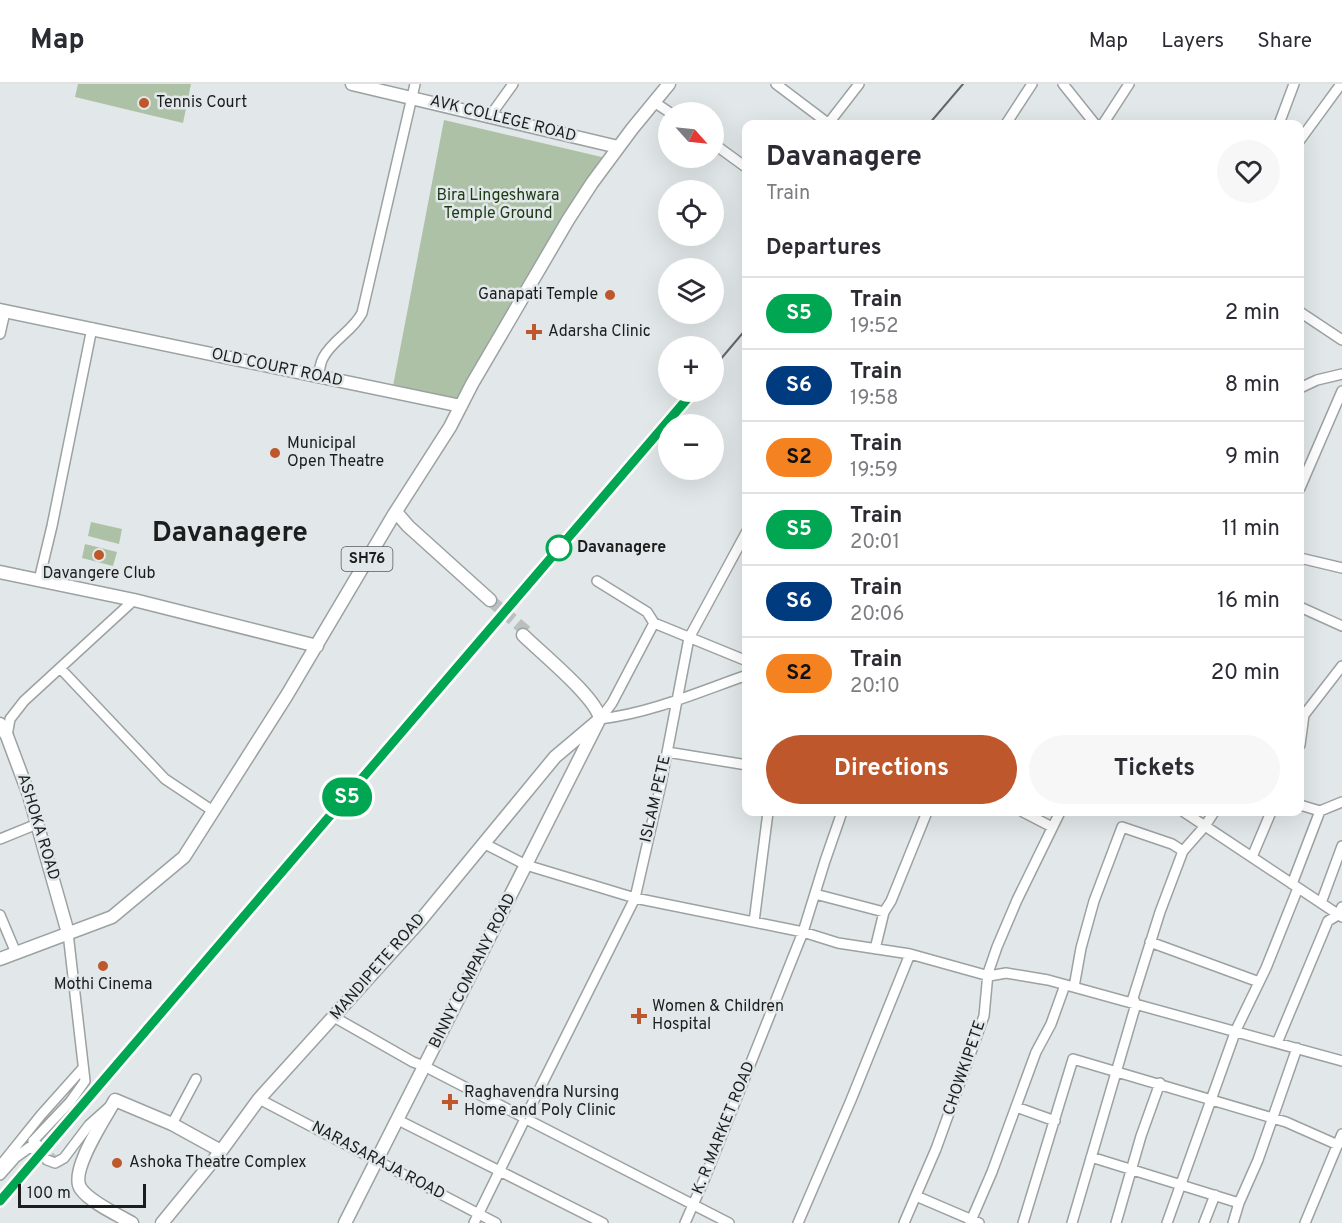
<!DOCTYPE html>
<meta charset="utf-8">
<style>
body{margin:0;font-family:Overpass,sans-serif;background:#f7f7f7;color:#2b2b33;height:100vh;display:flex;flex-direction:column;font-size:22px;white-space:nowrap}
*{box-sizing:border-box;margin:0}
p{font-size:20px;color:#7c7c81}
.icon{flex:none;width:33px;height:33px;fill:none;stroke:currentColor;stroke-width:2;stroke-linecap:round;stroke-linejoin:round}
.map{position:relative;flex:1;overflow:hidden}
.details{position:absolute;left:742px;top:36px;width:562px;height:696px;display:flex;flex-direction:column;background:#fff;border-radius:12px;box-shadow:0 6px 24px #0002}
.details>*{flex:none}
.badge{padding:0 12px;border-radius:20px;font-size:21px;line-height:39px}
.needle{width:39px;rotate:117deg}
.controls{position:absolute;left:658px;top:18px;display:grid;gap:12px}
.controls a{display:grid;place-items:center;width:66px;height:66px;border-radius:50%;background:#fff;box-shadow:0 6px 24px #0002;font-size:30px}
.scale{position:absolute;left:18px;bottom:15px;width:128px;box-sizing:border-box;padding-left:6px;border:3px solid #1c1e1e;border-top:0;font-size:16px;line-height:21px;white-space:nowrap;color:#1c1e1e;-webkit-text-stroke:4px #e2e8e9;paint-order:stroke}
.map>.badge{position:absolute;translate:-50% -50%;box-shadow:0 0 0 3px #fff}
h2{padding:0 24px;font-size:22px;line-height:54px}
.round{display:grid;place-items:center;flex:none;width:63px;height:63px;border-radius:32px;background:#f7f7f7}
.overview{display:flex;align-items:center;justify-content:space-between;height:102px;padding:0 24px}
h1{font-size:28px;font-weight:700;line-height:45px}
.action{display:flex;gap:12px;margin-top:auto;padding:12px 24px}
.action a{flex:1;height:69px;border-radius:36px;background:#be572b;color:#fff;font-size:24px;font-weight:700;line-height:69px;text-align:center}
.action a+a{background:#f7f7f7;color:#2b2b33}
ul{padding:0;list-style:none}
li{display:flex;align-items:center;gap:18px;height:72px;padding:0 24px;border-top:2px solid #e1e1e2}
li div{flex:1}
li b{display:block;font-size:22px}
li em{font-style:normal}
li .badge{min-width:66px;font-weight:700;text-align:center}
header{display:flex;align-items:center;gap:36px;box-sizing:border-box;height:84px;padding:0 30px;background:#fff;border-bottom:2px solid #e1e1e2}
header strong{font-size:28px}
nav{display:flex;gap:33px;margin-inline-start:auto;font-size:21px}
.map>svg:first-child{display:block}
.green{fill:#adc1a7}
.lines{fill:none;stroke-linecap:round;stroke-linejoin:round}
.minor-tunnel{stroke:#bac0c0;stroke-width:9;stroke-dasharray:9 4.5;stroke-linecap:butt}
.major-tunnel{stroke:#bac0c0;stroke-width:12;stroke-dasharray:12 6;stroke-linecap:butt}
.minor-casing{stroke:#9ca1a1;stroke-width:12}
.major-casing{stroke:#9ca1a1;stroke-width:15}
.minor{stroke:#fff;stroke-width:9}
.major{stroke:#fff;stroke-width:12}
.rail{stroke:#646868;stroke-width:2}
.line-casing{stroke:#fff;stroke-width:14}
.line{stroke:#00a651;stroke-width:9}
.poi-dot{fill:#be572b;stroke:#e2e8e9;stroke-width:2}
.stop-dot{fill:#fff;stroke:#00a651;stroke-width:3}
.labels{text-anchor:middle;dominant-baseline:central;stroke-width:5;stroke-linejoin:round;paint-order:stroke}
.shield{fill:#e2e8e9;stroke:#575b5b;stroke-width:1.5}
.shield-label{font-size:15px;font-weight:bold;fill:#1c1e1e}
.poi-label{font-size:16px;fill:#1c1e1e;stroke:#e2e8e9;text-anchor:start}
.street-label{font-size:16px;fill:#1c1e1e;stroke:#e2e8e9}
.park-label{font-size:16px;fill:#1b3912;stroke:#e2e8e9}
.stop-label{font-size:16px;font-weight:bold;fill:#1c1e1e;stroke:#e2e8e9;text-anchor:start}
.town-label{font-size:28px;font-weight:bold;fill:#1c1e1e;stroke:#e2e8e9}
</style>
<header>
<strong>Map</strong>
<nav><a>Map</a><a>Layers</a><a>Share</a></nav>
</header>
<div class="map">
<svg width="1342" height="1139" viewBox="0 0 1342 1139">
<rect width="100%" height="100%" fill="#e2e8e9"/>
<path class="green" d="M78,0H191L183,39L75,13Z
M444,36L606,74L461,317L393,302Z
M91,438L122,445L119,460L88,452Z
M85,460L117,468L113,482L82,474Z"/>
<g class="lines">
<path class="minor-tunnel" d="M40,1063L53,1075"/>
<path class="major-tunnel" d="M490,516L527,548"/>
<g class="minor-casing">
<path id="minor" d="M776,0L829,40
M1063,0L1095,40
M654,18L669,28
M490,32L513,0
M828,40L859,0
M1006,40L1032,0
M1103,40L1129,0
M1279,40L1294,0
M1300,56L1341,0
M714,60L747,84
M1300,228L1342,256
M0,250L5,228
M318,293C320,286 320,279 323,274C332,256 353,247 362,229L415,0
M1300,304L1317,296L1342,290
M1300,404L1342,307
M1300,474L1342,484
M39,496L52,442L92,244
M597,497L647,528L654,539
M1300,523L1342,542
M60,584L165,695L213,727
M600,635L612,619L654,539L747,577
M600,635C651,629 699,608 747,591
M7,652L10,635L24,617L134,516
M1300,661L1304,631L1342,582
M667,668L747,681
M1300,721L1320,727L1342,718
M1023,728L1052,743
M1184,728L1342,833
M0,755L37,740
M483,759L526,781L635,814L803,848L838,859L910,870L989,892L1006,889L1048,896L1342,977
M1252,773L1271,728
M1292,800L1320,727
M815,810L884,828
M1321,819L1342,762
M0,831L16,869
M754,838L768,728
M1150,858L1259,898
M875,865L884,828L891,817L927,728
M1074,903L1081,864L1094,817L1122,743L1172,760L1183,767
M334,933L413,978L424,982L521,1032
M1277,959L1328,837L1338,831L1342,823
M259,1015L496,1139
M1016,1023L1055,1037
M527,1030L635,814L661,700L689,554L747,447
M398,1036L603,1139
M530,1037L729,1139
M172,1040L196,995
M40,1063L33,1057L70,1018L85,997L68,849
M1091,1073L1239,1119L1258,1076L1297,964
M47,1076L55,1079L64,1074L89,1041L108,1024
M0,1082L41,1031L83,984
M0,1091L16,1073L30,1063L36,1066
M916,1112L979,1139
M474,1139L523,1039
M685,1139L704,1096L803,848L825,777L842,728
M798,1139L851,1016L910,870
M904,1139L936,1065L984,932L988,889L997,863L1017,816L1060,728
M970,1139L992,1088L1036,968L1051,940L1065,901
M1023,1139L1073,975L1286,1038L1338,1061
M1072,1139L1136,920L1133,914L1160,828L1183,767L1205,742L1214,728
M1116,1139L1141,1052L1160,999
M1167,1139L1236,946L1266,884L1298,804
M1204,1139L1215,1111
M1233,1139L1239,1119
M1305,1139L1342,1050"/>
</g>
<g class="major-casing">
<path id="major" d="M352,0L618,63
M0,226L461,322
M396,428L408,442L490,516
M0,488L134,516L317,562
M523,551C540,568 597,614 600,635
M0,640L7,652L29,711L68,849
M0,875L112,833L184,773L287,611L393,432L450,343L472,300L568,136L592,99L632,45L669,0
M132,1139C118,1131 90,1118 81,1105C68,1088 106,1033 115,1016L172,1040L221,1067
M162,1139L221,1067L259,1015L420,837L555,673L600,635
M345,1139L598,638"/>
</g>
<use href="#minor" class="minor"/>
<use href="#major" class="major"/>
<path class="rail" d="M929,40L963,0
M714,283L747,244
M0,1117L693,308"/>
</g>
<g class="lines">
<g class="line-casing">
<path id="line" d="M0,1117L693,308"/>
</g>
<use href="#line" class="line"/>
</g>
<g class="poi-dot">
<circle cx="144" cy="19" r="6"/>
<circle cx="610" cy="211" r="6"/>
<path d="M531 239h6v6h6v6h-6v6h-6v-6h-6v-6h6z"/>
<circle cx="275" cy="369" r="6"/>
<circle cx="99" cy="471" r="6"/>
<circle cx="103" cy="882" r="6"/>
<path d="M636 923h6v6h6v6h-6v6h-6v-6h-6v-6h6z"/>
<path d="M447 1009h6v6h6v6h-6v6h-6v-6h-6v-6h6z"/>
<circle cx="117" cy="1079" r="6"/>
</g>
<circle class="stop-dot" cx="559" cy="464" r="12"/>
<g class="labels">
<rect class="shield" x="341.5" y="463" width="51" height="24" rx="4.5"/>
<g class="shield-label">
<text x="367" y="475">SH76</text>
</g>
<g class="poi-label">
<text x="156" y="19">Tennis Court</text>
<text x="598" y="211" text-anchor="end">Ganapati Temple</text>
<text x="548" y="248">Adarsha Clinic</text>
<text x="287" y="360">Municipal<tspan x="287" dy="18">Open Theatre</tspan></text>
<text x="99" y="490" text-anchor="middle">Davangere Club</text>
<text x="103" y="901" text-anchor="middle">Mothi Cinema</text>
<text x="652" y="923">Women &amp; Children<tspan x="652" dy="18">Hospital</tspan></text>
<text x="464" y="1009">Raghavendra Nursing<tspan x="464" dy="18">Home and Poly Clinic</tspan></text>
<text x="129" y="1079">Ashoka Theatre Complex</text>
</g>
<g class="street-label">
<text transform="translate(503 35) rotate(14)">AVK COLLEGE ROAD</text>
<text transform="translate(277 284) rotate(12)">OLD COURT ROAD</text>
<text transform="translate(656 715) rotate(-77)">ISLAM PETE</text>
<text transform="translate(38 743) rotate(73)">ASHOKA ROAD</text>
<text transform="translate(378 883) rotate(-49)">MANDIPETE ROAD</text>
<text transform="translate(473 887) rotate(-63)">BINNY COMPANY ROAD</text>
<text transform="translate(965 984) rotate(-71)">CHOWKIPETE</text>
<text transform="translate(724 1044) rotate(-68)">K. R MARKET ROAD</text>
<text transform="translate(378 1077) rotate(28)">NARASARAJA ROAD</text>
</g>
<g class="park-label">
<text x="498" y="112">Bira Lingeshwara<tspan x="498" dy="18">Temple Ground</tspan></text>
</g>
<g class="stop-label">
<text x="577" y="464">Davanagere</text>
</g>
<g class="town-label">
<text x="230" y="450">Davanagere</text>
</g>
</g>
</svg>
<div class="controls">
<a><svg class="needle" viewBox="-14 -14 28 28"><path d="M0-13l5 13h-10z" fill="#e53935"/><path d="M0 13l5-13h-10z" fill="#7c7c81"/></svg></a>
<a><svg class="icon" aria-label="locate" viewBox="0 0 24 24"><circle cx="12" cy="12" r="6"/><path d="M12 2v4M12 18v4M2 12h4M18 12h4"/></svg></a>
<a><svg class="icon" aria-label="layers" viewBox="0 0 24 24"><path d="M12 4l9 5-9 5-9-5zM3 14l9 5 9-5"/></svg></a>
<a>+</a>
<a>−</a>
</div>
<div class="scale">100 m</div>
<b class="badge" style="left:347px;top:713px;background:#00a651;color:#fff">S5</b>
<section class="details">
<div class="overview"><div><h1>Davanagere</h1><p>Train</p></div><a class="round"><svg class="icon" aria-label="heart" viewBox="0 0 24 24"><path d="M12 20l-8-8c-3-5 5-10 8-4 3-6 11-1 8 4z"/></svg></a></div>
<h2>Departures</h2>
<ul>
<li><span class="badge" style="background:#00a651;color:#fff">S5</span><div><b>Train</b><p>19:52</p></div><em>2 min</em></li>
<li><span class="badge" style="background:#003b80;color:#fff">S6</span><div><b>Train</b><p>19:58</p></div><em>8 min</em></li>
<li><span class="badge" style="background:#f58220;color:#111">S2</span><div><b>Train</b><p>19:59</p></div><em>9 min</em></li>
<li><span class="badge" style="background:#00a651;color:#fff">S5</span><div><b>Train</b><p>20:01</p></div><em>11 min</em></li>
<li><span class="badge" style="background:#003b80;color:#fff">S6</span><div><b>Train</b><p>20:06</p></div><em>16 min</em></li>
<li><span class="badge" style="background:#f58220;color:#111">S2</span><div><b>Train</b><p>20:10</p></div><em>20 min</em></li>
</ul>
<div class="action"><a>Directions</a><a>Tickets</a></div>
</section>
</div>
